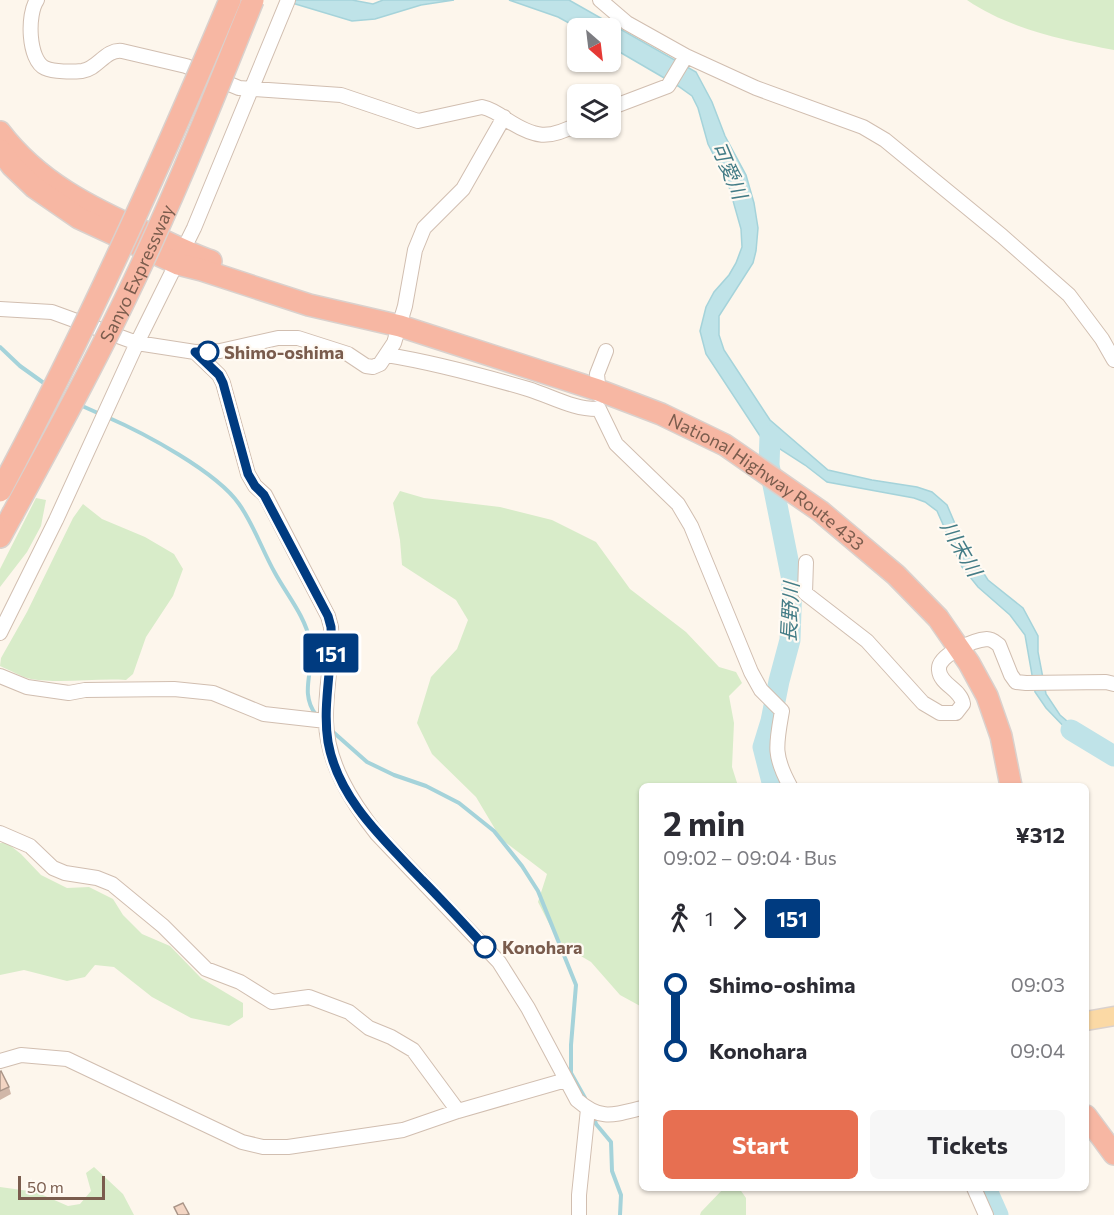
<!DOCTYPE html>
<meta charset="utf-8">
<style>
body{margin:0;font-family:Commissioner,"Noto Sans JP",sans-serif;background:#f7f7f7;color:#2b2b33;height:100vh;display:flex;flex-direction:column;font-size:22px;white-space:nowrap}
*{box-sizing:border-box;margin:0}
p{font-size:20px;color:#7c7c81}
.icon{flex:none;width:33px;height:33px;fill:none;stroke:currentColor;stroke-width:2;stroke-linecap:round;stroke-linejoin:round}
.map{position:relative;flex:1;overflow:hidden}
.details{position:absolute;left:639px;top:783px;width:450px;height:408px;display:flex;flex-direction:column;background:#fff;border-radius:9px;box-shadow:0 2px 4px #0004}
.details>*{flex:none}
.badge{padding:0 12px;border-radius:4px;font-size:21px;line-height:39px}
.needle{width:39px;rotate:152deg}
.controls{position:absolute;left:567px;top:18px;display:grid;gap:12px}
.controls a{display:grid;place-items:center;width:54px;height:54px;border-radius:9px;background:#fff;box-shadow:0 2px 4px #0004;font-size:30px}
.scale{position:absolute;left:18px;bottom:15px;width:87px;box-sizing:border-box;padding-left:6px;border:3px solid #7a5c4d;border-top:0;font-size:16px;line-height:21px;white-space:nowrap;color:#7a5c4d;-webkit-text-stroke:4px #fffaf3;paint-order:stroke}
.map>.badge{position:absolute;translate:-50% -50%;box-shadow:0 0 0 3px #fff}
.legs{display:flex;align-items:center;gap:9px;height:66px;padding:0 24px;font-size:20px}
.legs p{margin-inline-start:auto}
.summary{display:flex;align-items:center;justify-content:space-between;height:102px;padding:0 24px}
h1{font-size:33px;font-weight:700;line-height:45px}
.button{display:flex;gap:12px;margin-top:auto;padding:12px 24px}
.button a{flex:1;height:69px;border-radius:9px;background:#e76f51;color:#fff;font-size:24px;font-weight:700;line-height:69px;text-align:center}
.button a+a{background:#f7f7f7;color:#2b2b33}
ul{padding:0 24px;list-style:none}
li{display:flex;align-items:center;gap:21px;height:66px;font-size:22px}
li i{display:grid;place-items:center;width:9px;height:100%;margin:0 8px;background:currentColor}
li i::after{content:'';width:15px;height:15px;margin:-8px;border:4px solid;border-radius:50%;background:#fff}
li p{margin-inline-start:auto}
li:first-child i{background:linear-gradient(#0000 50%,currentColor 0)}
li:last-child i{background:linear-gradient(currentColor 50%,#0000 0)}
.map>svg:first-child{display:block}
.green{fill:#d8ecc9}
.water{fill:#bfe3e8;stroke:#a5d3da;stroke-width:1.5}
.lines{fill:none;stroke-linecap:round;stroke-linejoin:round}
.stream{stroke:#a5d3da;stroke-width:4}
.river{stroke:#bfe3e8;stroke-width:21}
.minor-casing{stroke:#d1beb0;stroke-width:16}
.major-casing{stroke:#dad1cd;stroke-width:21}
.highway-casing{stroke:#dad1cd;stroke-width:24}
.minor{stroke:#fff;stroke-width:14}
.major{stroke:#fbd9a5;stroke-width:18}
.highway{stroke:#f7b7a3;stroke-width:21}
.highway-bridge-casing{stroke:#dad1cd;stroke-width:24;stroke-linecap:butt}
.highway-bridge{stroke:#f7b7a3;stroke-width:21}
.wall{fill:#d1b7a8}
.building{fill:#f3d5c3;stroke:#aa9588;stroke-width:1.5}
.line-1-casing{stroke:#fff;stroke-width:14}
.line-1{stroke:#003b80;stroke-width:9}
.stop-1-dot{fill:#fff;stroke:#003b80;stroke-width:3}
.labels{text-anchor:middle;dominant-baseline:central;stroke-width:4.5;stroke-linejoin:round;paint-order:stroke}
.street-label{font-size:18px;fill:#7a5c4d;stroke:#fffaf3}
.stop-label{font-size:18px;font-weight:bold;fill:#7a5c4d;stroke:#fffaf3;text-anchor:start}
.water-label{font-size:20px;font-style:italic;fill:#437c86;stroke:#fffaf3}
</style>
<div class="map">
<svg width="1114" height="1215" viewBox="0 0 1114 1215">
<rect width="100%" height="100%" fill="#fdf6ec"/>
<path class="green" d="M967,0H1114V50C1064,40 1009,29 967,0Z
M400,491L424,498L500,507L552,520L596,542L630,589L686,632L719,667L736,672L742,683L729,696L734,723L732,767L738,786H642V1007L620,995L591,962L559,943L538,902L547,874L501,839L476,797L432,754L417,723L431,677L457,649L468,620L456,600L402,565L400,540L393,503Z
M36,498L46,500L41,526L27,552L0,587V569Z
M83,504L102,519L145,537L174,554L183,569L173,596L146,637L133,674L126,680C94,678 62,684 31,679C21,677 10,670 0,666L1,658L27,612L73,518Z
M0,843H7L21,854L41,875L67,888L89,887L113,899L123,915L142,934L170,946L201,978L243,1003V1017L229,1026L191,1018L152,997L114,967L95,965L85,977L67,981L24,970L0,975Z
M94,1167L123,1194L134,1215H0V1187L36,1192L68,1206L80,1204L91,1191L86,1173Z
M724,1188H739L746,1198V1215H700L701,1212Z"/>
<path class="water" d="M282,0H352L373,4L383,0H454L421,5L375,19L352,21Z
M509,0H569L696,72L712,102L725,136L746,175L754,203L758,228L756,251L753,263L719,316V335L724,350L770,420L828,470L872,480L917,487L932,492L947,505L962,540L988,580L1023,608L1038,636V652L1046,694L1060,715L1094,744L1073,736L1046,708L1035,692L1025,635L1010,615L978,587L962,567L937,511L925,502L914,498L827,482L805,465L760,436L706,354L700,331L706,307L714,292L729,275L736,263L742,247L741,229L728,183L708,144L698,108L692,96L678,86L611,47L610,28H578L558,17Z"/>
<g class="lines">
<path class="stream" d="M0,347L20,366L48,386
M80,405L100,414
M107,417C144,433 217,472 239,504C254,525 262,550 275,573C287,595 305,616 310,641C316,669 298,691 316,715
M332,731L367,762L394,775L426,786L459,803L494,831L522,866L538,891L576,985L571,1045V1073L585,1098
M594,1118L596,1124L611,1142L612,1171L621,1195L620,1215"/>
<path class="river" d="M770,436L769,465L792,580L790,640L779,681L771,721L763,747L773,786
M1071,730L1114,756
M986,1188L998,1215"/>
<g class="minor-casing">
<path id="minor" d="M37,0C27,14 28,60 45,68C54,72 72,72 82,71C98,69 105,49 122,51L186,66L239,88L341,95L418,121L482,107C491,109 499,114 507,120C535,138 548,140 578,124
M600,0L627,23L686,56L756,88L863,127L885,140L1002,236L1069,295L1102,339L1114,360
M610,108L668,86L686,56
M0,309L52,312L137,343L195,352L219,375L223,383L248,474L255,486L265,495L328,616L331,627C333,658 325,690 326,721C327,763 351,801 377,834L499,962L528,1008L577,1100C601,1121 613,1115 642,1108
M195,352L220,351L278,338H298L348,354L366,366L373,367L380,364L394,343L405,306L415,250L424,228L463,189L504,117
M387,355C436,363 480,375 528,389C551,396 574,410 599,409L616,444L678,504L691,526L751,672L761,690L782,711C776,745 773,755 790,786
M599,395L597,374L606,351
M806,562L805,593L867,641L923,703L940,713H956L963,704C961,689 940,685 939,670C937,655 974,640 987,639C992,639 995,642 999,645L1011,675L1016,682L1026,683L1106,682L1114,684
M0,633L56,520L137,343L194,228L288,0
M0,676L27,687L69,693L85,690L174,689L213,693L264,714L326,721
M0,833L30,846L53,868L65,873L97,878L112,884L163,926L206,969L240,982L272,1002L309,997L349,1012L369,1028L391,1037L413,1050L458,1111
M0,1061L21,1055L67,1059L242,1142L263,1147H288L403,1130L458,1111L566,1080
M974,1188L986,1215
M579,1215V1195L588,1109"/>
</g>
<g class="major-casing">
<path id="major" d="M1086,1021L1114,1016"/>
</g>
<g class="highway-casing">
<g id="highway">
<path d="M0,132C38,182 91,208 147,233C169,243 190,254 211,261"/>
<path id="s1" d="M0,150L12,166L34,187L79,218L178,264L202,270L309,305L400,326L598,390L661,414L725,445L820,511L896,575L938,618L969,663L987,696L1001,736L1011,786"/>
<path d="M0,537L12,515"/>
<path d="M1086,1116L1114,1154"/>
</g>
</g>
<use href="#minor" class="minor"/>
<use href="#major" class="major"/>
<use href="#highway" class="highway"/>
<g class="highway-bridge-casing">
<g id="highway-bridge">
<path d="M0,491C86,331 160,167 230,0"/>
<path id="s2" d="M12,515C56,434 101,352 140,268C181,180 217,90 253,0"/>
</g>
</g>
<use href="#highway-bridge" class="highway-bridge"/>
</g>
<path class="wall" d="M0,1072L9,1087L11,1094L0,1100Z"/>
<path class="building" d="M1,1071L9,1087L0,1091V1072Z
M183,1203L189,1214L186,1215H178L174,1207Z"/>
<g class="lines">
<g class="line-1-casing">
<path id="line-1" d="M208,352H195L219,375L223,383L248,474L255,486L264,495L328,616L331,627C333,665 322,704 328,742C338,799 384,840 422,880C444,902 464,924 485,947"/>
</g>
<use href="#line-1" class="line-1"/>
</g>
<g class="stop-1-dot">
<circle cx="208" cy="352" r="10"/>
<circle cx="485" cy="947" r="10"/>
</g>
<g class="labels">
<g class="street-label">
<text stroke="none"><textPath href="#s2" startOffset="272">Sanyo Expressway</textPath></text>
<text stroke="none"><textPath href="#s1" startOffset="846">National Highway Route 433</textPath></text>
</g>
<g class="stop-label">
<text x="224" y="352">Shimo-oshima</text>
<text x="502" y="947">Konohara</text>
</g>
<g class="water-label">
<text transform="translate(730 170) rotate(67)">可愛川</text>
<text transform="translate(962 548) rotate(60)">川末川</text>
<text transform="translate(789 612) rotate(-87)">長野川</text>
</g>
</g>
</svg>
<div class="controls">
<a><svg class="needle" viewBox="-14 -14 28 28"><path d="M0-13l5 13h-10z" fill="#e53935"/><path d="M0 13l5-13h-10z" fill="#7c7c81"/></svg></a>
<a><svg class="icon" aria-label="layers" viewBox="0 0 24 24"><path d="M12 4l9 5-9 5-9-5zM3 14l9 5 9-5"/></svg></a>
</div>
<div class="scale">50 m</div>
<b class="badge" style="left:331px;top:653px;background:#003b80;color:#fff">151</b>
<section class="details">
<div class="summary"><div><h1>2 min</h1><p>09:02 – 09:04 · Bus</p></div><b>¥312</b></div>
<div class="legs"><svg class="icon" aria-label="walk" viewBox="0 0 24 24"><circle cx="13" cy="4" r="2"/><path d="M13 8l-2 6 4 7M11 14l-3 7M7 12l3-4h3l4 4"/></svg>1<svg class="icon" aria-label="forward" viewBox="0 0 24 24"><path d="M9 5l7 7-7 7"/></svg><b class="badge" style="background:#003b80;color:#fff">151</b></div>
<ul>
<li><i style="color:#003b80"></i><b>Shimo-oshima</b><p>09:03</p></li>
<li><i style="color:#003b80"></i><b>Konohara</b><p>09:04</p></li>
</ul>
<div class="button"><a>Start</a><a>Tickets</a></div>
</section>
</div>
